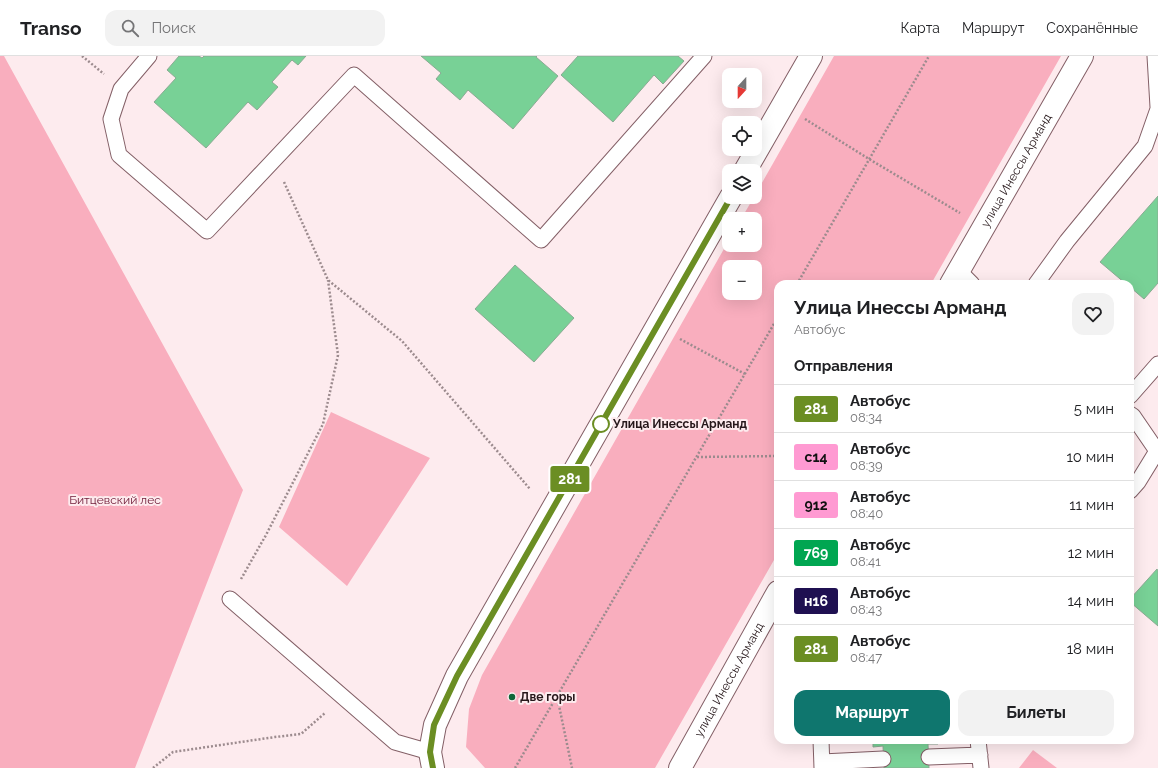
<!DOCTYPE html>
<html lang="ru">
<meta charset="utf-8">
<style>
body{margin:0;font-family:Raleway,sans-serif;background:#f2f2f2;color:#202124;height:100vh;display:flex;flex-direction:column;font-size:15px;white-space:nowrap}
*{box-sizing:border-box;margin:0}
p{font-size:13px;color:#757577}
.icon{flex:none;width:22px;height:22px;fill:none;stroke:currentColor;stroke-width:2;stroke-linecap:round;stroke-linejoin:round}
.map{position:relative;flex:1;overflow:hidden}
.details{position:absolute;left:774px;top:224px;width:360px;height:464px;display:flex;flex-direction:column;background:#fff;border-radius:12px;box-shadow:0 4px 16px #0002}
.details>*{flex:none}
.badge{padding:0 8px;border-radius:3px;font-size:14px;line-height:26px}
.needle{width:26px;rotate:201deg}
.fabs{position:absolute;left:722px;top:12px;display:grid;gap:8px}
.fabs a{display:grid;place-items:center;width:40px;height:40px;border-radius:8px;background:#fff;box-shadow:0 4px 16px #0002;font-size:20px}
.map>.badge{position:absolute;translate:-50% -50%;box-shadow:0 0 0 2px #fff}
h2{padding:0 20px;font-size:15px;line-height:36px}
.round{display:grid;place-items:center;flex:none;width:42px;height:42px;border-radius:12px;background:#f2f2f2}
.head{display:flex;align-items:center;justify-content:space-between;height:68px;padding:0 20px}
h1{font-size:19px;font-weight:700;line-height:30px}
.button{display:flex;gap:8px;margin-top:auto;padding:8px 20px}
.button a{flex:1;height:46px;border-radius:12px;background:#0f766e;color:#fff;font-size:16px;font-weight:700;line-height:46px;text-align:center}
.button a+a{background:#f2f2f2;color:#202124}
ul{padding:0;list-style:none}
li{display:flex;align-items:center;gap:12px;height:48px;padding:0 20px;border-top:1px solid #e0e0e0}
li div{flex:1}
li b{display:block;font-size:15px}
li em{font-style:normal}
li .badge{min-width:44px;font-weight:700;text-align:center}
header{display:flex;align-items:center;gap:24px;box-sizing:border-box;height:56px;padding:0 20px;background:#fff;border-bottom:1px solid #e0e0e0}
header strong{font-size:19px}
nav{display:flex;gap:22px;margin-inline-start:auto;font-size:14px}
.search{width:280px;height:36px;background:#f2f2f2;display:flex;align-items:center;gap:10px;box-sizing:border-box;padding:0 14px;border-radius:12px;color:#757577;font-size:15px}
.map>svg:first-child{display:block}
.green{fill:#f9aebe;fill-rule:evenodd}
.building{fill:#78d196;stroke:#8aaa93}
.lines{fill:none;stroke-linecap:round;stroke-linejoin:round}
.service-casing{stroke:#835f66;stroke-width:17}
.tertiary-casing{stroke:#835f66;stroke-width:24}
.path{stroke:#9c8b8e;stroke-width:2.5;stroke-dasharray:2 2;stroke-linecap:butt}
.service{stroke:#fff;stroke-width:15}
.tertiary{stroke:#fff;stroke-width:22}
.line-casing{stroke:#fff;stroke-width:9}
.line{stroke:#6b8e23;stroke-width:6}
.stop-dot{fill:#fff;stroke:#6b8e23;stroke-width:2}
.poi-dot{fill:#0f6638;stroke:#fdebee;stroke-width:1.5}
.labels{text-anchor:middle;dominant-baseline:central;stroke-width:4;stroke-linejoin:round;paint-order:stroke}
.street-label{font-size:12px;fill:#26171a;stroke:#fdebee}
.stop-label{font-size:12px;font-weight:bold;fill:#26171a;stroke:#fdebee;text-anchor:start}
.park-label{font-size:12px;fill:#6e1835;stroke:#fdebee}
.poi-label{font-size:12px;font-weight:bold;fill:#26171a;stroke:#fdebee;text-anchor:start}
</style>
<header>
<strong>Transo</strong>
<div class="search"><svg class="icon" aria-label="search" viewBox="0 0 24 24"><circle cx="10" cy="10" r="6"/><path d="M15 15l6 6"/></svg>Поиск</div>
<nav><a>Карта</a><a>Маршрут</a><a>Сохранённые</a></nav>
</header>
<div class="map">
<svg width="1158" height="712" viewBox="0 0 1158 712">
<rect width="100%" height="100%" fill="#fdebee"/>
<path class="green" d="M0,0H4L243,434L135,712H0Z
M834,0H1061L931,228H778V497L655,712H485L466,691L469,653L482,619L729,184V189H755V163H741L754,141H755V139ZM729,211H755V237H729Z
M331,356L430,402L347,530L279,471Z
M1033,694L1057,712H1019Z"/>
<path class="building" d="M179,0H199L202,2L204,0H306L298,9L292,4L272,26L278,31L257,54L248,46L206,92L154,46L176,22L167,14Z
M421,0H537L536,1L558,20L513,73L468,34L460,44L436,23L441,17Z
M578,0H678L684,5L663,28L654,19L613,66L561,19Z
M1158,140V227L1144,243L1130,231V228H1126L1100,206Z
M515,209L574,262L534,306L475,253Z
M1157,513L1158,515V570L1130,546V543Z
M873,684H938V688H928L929,712H884L883,690L873,691Z"/>
<g class="lines">
<g class="service-casing">
<path id="service" d="M149,0L121,33L111,63L119,99L207,175L354,19L541,184L704,0
M1155,0L1158,51
M959,215L972,228
M1036,228L1067,185L1145,90L1158,53
M1130,340L1158,308
M1130,358L1133,360L1157,395L1138,426L1130,435
M230,543L395,686L430,696
M821,684L822,712
M978,684L981,712
M929,701L980,699
M822,706L883,703"/>
</g>
<g class="tertiary-casing">
<g id="tertiary">
<path d="M745,115L811,0"/>
<path id="s1" d="M951,228L1082,0"/>
<path d="M433,712L430,696L435,669L457,620L731,141"/>
<path id="s2" d="M680,712L778,536"/>
</g>
</g>
<path class="path" d="M82,0L104,18
M805,63L869,103L960,157
M284,126L328,224L402,285L530,433
M797,228L929,0
M680,283L745,318
M697,401L778,400
M241,523L266,479L323,368L338,299L328,224
M557,640L572,712
M153,712L173,696L275,681L301,678L325,657
M515,712L778,261"/>
<use href="#service" class="service"/>
<use href="#tertiary" class="tertiary"/>
</g>
<g class="lines">
<g class="line-casing">
<path id="line" d="M433,712L430,696L434,669L457,620L731,141"/>
</g>
<use href="#line" class="line"/>
</g>
<circle class="stop-dot" cx="601" cy="368" r="8"/>
<circle class="poi-dot" cx="512" cy="641" r="4"/>
<g class="labels">
<g class="street-label">
<text stroke="none"><textPath href="#s1" startOffset="131">улица Инессы Арманд</textPath></text>
<text stroke="none"><textPath href="#s2" startOffset="101">улица Инессы Арманд</textPath></text>
</g>
<g class="stop-label">
<text x="613" y="368">Улица Инессы Арманд</text>
</g>
<g class="park-label">
<text x="115" y="444">Битцевский лес</text>
</g>
<g class="poi-label">
<text x="520" y="641">Две горы</text>
</g>
</g>
</svg>
<div class="fabs">
<a><svg class="needle" viewBox="-14 -14 28 28"><path d="M0-13l5 13h-10z" fill="#e53935"/><path d="M0 13l5-13h-10z" fill="#757577"/></svg></a>
<a><svg class="icon" aria-label="locate" viewBox="0 0 24 24"><circle cx="12" cy="12" r="6"/><path d="M12 2v4M12 18v4M2 12h4M18 12h4"/></svg></a>
<a><svg class="icon" aria-label="layers" viewBox="0 0 24 24"><path d="M12 4l9 5-9 5-9-5zM3 14l9 5 9-5"/></svg></a>
<a>+</a>
<a>−</a>
</div>
<b class="badge" style="left:570px;top:423px;background:#6b8e23;color:#fff">281</b>
<section class="details">
<div class="head"><div><h1>Улица Инессы Арманд</h1><p>Автобус</p></div><a class="round"><svg class="icon" aria-label="heart" viewBox="0 0 24 24"><path d="M12 20l-8-8c-3-5 5-10 8-4 3-6 11-1 8 4z"/></svg></a></div>
<h2>Отправления</h2>
<ul>
<li><span class="badge" style="background:#6b8e23;color:#fff">281</span><div><b>Автобус</b><p>08:34</p></div><em>5 мин</em></li>
<li><span class="badge" style="background:#ff9ad2;color:#111">с14</span><div><b>Автобус</b><p>08:39</p></div><em>10 мин</em></li>
<li><span class="badge" style="background:#ff9ad2;color:#111">912</span><div><b>Автобус</b><p>08:40</p></div><em>11 мин</em></li>
<li><span class="badge" style="background:#00a651;color:#fff">769</span><div><b>Автобус</b><p>08:41</p></div><em>12 мин</em></li>
<li><span class="badge" style="background:#1f1051;color:#fff">н16</span><div><b>Автобус</b><p>08:43</p></div><em>14 мин</em></li>
<li><span class="badge" style="background:#6b8e23;color:#fff">281</span><div><b>Автобус</b><p>08:47</p></div><em>18 мин</em></li>
</ul>
<div class="button"><a>Маршрут</a><a>Билеты</a></div>
</section>
</div>
